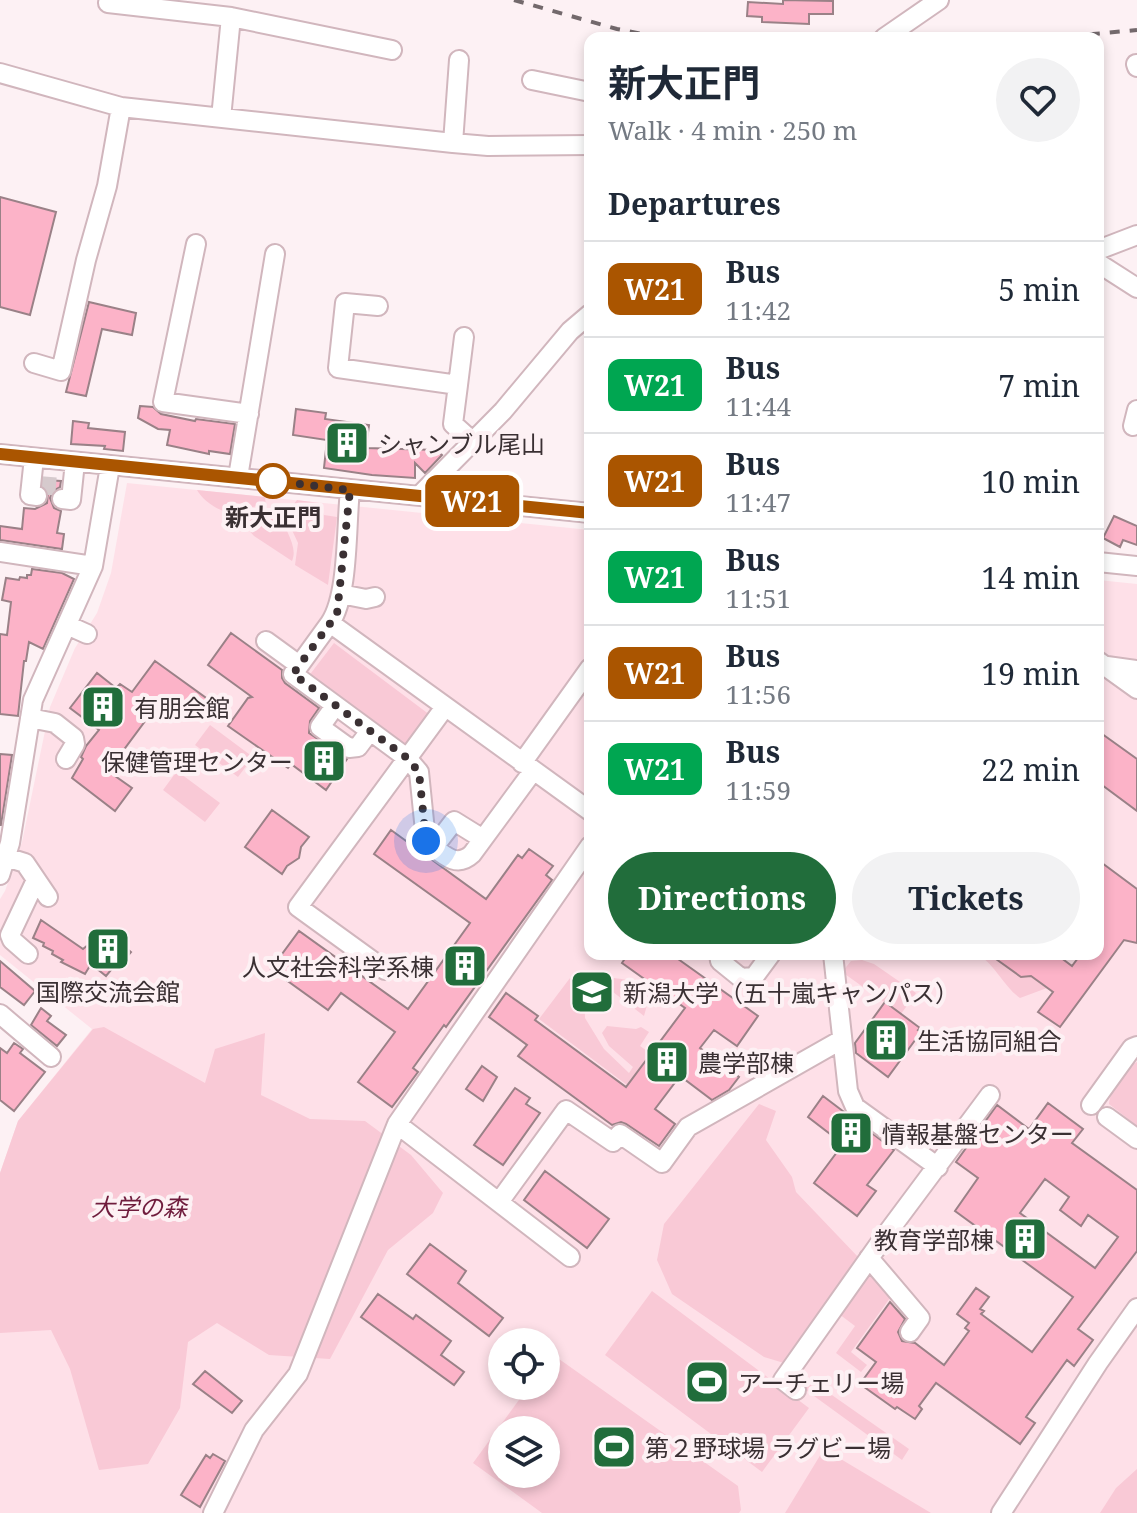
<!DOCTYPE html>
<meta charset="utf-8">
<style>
body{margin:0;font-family:"Noto Serif","Noto Sans JP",serif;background:#f2f2f3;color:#1f2937;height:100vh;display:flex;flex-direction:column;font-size:30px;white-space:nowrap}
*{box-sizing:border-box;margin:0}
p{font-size:26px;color:#747a83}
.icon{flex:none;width:44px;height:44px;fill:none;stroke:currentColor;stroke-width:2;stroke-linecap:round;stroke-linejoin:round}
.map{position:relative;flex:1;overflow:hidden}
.details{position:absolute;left:584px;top:32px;width:520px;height:928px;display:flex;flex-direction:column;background:#fff;border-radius:16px;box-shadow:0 4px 12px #0003}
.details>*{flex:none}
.badge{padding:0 16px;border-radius:12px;font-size:28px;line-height:52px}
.fabs{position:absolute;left:488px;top:1328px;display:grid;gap:16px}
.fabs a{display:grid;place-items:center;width:72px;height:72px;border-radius:50%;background:#fff;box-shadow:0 4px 12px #0003;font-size:40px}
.you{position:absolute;width:40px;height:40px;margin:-20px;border:6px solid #fff;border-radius:50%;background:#1a73e8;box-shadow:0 0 0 12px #1a73e833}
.map>.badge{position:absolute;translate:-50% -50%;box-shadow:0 0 0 4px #fff}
h2{padding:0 24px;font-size:30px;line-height:72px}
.round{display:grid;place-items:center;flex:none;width:84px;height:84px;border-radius:42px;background:#f2f2f3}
.head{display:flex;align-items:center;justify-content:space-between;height:136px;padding:0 24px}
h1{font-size:38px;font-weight:700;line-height:60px}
.button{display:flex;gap:16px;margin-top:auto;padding:16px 24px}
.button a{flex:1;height:92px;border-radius:48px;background:#216d3b;color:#fff;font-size:32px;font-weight:700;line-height:92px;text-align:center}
.button a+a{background:#f2f2f3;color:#1f2937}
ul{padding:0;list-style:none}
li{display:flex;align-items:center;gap:24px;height:96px;padding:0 24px;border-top:2px solid #e0e1e3}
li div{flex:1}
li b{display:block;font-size:30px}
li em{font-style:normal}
li .badge{min-width:88px;font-weight:700;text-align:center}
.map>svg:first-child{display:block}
.built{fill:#fee0e8;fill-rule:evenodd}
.green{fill:#f9c9d6;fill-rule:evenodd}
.building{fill:#fcb3c8;stroke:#9a8187;stroke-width:2;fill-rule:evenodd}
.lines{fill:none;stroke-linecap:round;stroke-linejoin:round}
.minor-tunnel{stroke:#d6cacd;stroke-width:18;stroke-dasharray:18 9;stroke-linecap:butt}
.minor-casing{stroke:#d1b6bd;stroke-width:22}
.minor{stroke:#fff;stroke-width:18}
.rail{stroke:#73696c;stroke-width:4;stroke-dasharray:10 10;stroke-linecap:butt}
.line-casing{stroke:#fff;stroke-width:18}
.line{stroke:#a50;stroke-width:12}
.walk{stroke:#3a3033;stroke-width:8;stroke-dasharray:0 14.4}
.stop-dot{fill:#fff;stroke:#a50;stroke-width:4}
.labels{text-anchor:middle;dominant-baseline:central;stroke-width:8;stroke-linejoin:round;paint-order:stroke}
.poi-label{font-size:24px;fill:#3a3033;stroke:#fdf1f4;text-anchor:start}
.stop-label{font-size:24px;font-weight:bold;fill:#3a3033;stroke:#fdf1f4}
.park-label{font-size:24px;font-style:italic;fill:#6f1c3d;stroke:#fdf1f4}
</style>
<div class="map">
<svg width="1137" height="1513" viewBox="0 0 1137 1513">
<rect width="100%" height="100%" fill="#fdf1f4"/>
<path class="built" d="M127,483L590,530V954H1098V580L1137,584V1513H0V1173L18,1121L92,1029L0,955V899L5,891L22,842L50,707L75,648L97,613L111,573ZM502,1342H546V1386H502ZM502,1430H546V1474H502Z"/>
<path class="green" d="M197,490L265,497L266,507C252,505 247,508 235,512C222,515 202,500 197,490Z
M297,500L319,503L324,515L337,517L328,585L295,565L298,543L285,515Z
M247,509L282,512C282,529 299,545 292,561L254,536L237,517L236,514Z
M334,643L430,715L405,749L308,677Z
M210,725L253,757L238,777L195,745Z
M177,771L220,803L205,822L163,790Z
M978,954H989L1021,977L1031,976L1047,988L1020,998C1005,988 996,966 978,954Z
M862,960L874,964L916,993L901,1014L842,972L851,961Z
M570,978L584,989L585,1018L604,1049L629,1073L633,1067L609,1046L602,1033L607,1026L636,1029L641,1027L649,1032L640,1046L650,1053L627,1085L539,1019Z
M614,978C631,980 640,983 649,998L644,1016L604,985Z
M104,1027L205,1083L215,1049L265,1033L261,1095L310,1119L365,1121L411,1155L443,1193L433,1213L388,1250L330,1359L269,1355L217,1323L188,1342L180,1408L148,1464L99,1470L70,1369L51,1330L0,1333V1173L18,1121L93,1029Z
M1137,1062V1126L1109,1104C1111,1088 1121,1069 1137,1062Z
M759,1104L776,1111L766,1140L792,1177L796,1192L859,1258L784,1363L764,1357L672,1294L657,1260L664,1224Z
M872,1269L914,1316L890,1298L851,1352L867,1365L861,1372L836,1353L855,1326L839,1314Z
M652,1291L809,1408L762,1472L605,1355Z
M552,1354L738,1486L741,1510L739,1513H542L473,1463L529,1386H546V1362ZM502,1430H546V1474H502Z
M809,1379L909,1449L902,1460L803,1388Z
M824,1449L931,1513H785Z
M1137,1469V1513H1100L1116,1488Z"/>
<path class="building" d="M783,0L833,1V14H809V24L762,22V17L747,16L748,2L783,4Z
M0,197L56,212L30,315L0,307Z
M89,302L136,313L132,335L102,329L86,396L66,392Z
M140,406L153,407L161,414L195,421L196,419L235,424L230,454L209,451V454L167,445L170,430L158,429L138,418Z
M296,409L326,413L325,419L369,425L366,448L437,450L442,455L425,473L415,463V478L372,475L324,468L327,440L293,435Z
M73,421L89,423L88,428L125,432L123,451L104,449L105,446L71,444Z
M44,480L61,481L60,487L53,491L50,498L54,508L61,511L57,533L64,534L62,549L0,540V526L22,529L24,508L35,509L47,503L48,492L43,486Z
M1114,516L1137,526V545L1123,540L1120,547L1103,538Z
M32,569L62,573L74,579L43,649L29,642L26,661H24L18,716L0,714V634L7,635L11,602L2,600L6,578L19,580L20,577L27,578V575H31Z
M231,633L282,670V678L285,683L319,708L310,721L309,733L347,759L326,790L291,764L288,768L228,726L248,698L252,697L208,665Z
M155,661L220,708L207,710L199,720L190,714L146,720L108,771L132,788L115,811L72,778L83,759L81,757L86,746L99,730L70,708L97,673L116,688L120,684L132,692Z
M1098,731L1137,759V811L1098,782Z
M0,754L12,755L1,825H0Z
M272,810L309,837L301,847L299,858L287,866L282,874L245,847Z
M391,830L486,899L518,855L522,858L529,849L553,866L546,875L552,880L446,1027L444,1025L413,1068L418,1072L392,1107L358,1082L395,1032L341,993L328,1010L271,969L299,931L408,1009L470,923L374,854Z
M1098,860L1137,889V943L1124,940L1060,1027L1038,1012L1053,992L1031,976L1021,977L989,954H1056L1072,966L1081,954H1098Z
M41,920L83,949L99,936L110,934L131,952L118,967L115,965L106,976L91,964L85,974L61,962L63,960L52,954L53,951L43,946L44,943L33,938Z
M628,954H671L758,1016L737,1046L714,1030L700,1048L739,1077L729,1090L712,1100L680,1076L655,1109L675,1124L659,1146L626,1124L621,1122L612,1125L518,1056L527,1045L489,1017L506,993L538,1016L535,1020L626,1087L685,1008L622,963Z
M0,961L35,991L24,1005L0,987Z
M885,1002L920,1028L918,1030L921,1032L888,1077L856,1053L855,1043Z
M41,1008L51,1016L47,1021L66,1035L57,1046L31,1025Z
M14,1043L23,1049L20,1053L45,1072L14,1111L0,1100V1048L7,1053Z
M482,1066L497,1077L483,1101L466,1089Z
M515,1088L530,1098L526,1104L540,1113L503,1165L474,1145Z
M823,1096L894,1150L867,1185L876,1191L857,1216L814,1183L843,1144L808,1117Z
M1048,1103L1083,1129L1072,1143L1137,1190V1251L1078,1329L1093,1340L1074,1366L1067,1360L1026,1417L1035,1423L1020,1444L936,1383L919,1406L922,1409L915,1419L897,1407L895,1409L860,1384L876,1362L857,1348L890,1302L905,1319L898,1332L902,1341L915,1343L944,1365L969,1331L965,1328L969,1323L957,1314L976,1288L989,1297L980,1309L984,1311L981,1314L1032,1352L1073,1297L955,1211L978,1178L956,1162L997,1105L1029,1129ZM1045,1179L1069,1197L1060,1210L1081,1226L1088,1215L1118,1237L1095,1268L1020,1213Z
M545,1171L609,1219L587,1248L524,1200Z
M430,1244L466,1271L458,1283L503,1318L489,1336L407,1274Z
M378,1294L413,1319L416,1315L451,1341L441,1355L464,1372L454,1385L361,1317Z
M205,1371L242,1401L232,1413L193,1384Z
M213,1454L225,1461L200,1507L181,1495L206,1455L210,1458Z"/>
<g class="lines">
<path class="minor-tunnel" d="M38,485L63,487"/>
<g class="minor-casing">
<path id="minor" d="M108,3L231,17
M884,38L939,0
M1136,64L1137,67
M0,73L121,107L453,143L488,146L590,145
M532,80L590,92
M221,118L231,17L392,50
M453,143L459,60
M196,244L163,402L249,414
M1098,250L1137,235
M1098,263L1137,288
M378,306L345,303L338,368L458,385L453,424L473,442
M34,363L61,371L86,260L107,186L121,107
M458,385L464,337
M1133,426L1137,410
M0,454L590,513
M34,458L30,495L37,496
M238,477L275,254
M350,490C346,526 349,595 330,623L590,811
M420,495L503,411L570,331L590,314
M62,499L71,500L75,462
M0,552L93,566
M1098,562L1137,566
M341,594L366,599L375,597
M330,623L293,674L407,758L419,772L426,841C441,852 455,870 472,854L533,771
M67,625L87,634
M266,641L299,665
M1098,661L1137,689
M1107,666L1137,670
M335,706L320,727L349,748L358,747L370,731
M30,718L55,723L74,738L75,744L66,759
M522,763L590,668
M434,847L454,821L483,839
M6,857L25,863L48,897
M0,875L10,843L33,700L93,566L110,466
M28,954L12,940L10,935L36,880
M719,954L720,961L741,978L754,977L771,954
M833,954L848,1091L855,1107L938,1167
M385,970L298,907L445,707
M0,1014L51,1057
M1091,1105L1132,1048L1137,1046
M1107,1117L1137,1139
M397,1124L570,1257
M499,1202L566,1110L613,1142L620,1134L662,1163L688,1127L841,1040
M869,1258L920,1318L910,1332
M796,1390L783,1380L882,1240L990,1095
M213,1513L254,1430L298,1374L397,1124L590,846
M1001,1513L1098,1363L1137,1308"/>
</g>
<use href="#minor" class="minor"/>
<path class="rail" d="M514,0L617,29L663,38
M1050,38L1137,30"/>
</g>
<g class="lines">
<g class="line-casing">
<path id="line" d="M0,454L590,513"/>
</g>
<use href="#line" class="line"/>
<path class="walk" d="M273,481L265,480L350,490L337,614L293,674L407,758L419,772L426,841"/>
</g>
<defs>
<g id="building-square" transform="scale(2.3)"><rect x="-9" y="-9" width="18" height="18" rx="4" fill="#216d3b" stroke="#fdf1f4"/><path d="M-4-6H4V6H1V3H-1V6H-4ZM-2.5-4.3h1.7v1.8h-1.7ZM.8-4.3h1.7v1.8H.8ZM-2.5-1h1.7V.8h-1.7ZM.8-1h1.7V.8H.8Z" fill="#fff"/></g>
<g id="university-square" transform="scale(2.3)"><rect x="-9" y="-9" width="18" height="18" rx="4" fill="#216d3b" stroke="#fdf1f4"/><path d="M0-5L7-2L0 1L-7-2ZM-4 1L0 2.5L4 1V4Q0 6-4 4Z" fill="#fff"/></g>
<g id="stadium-square" transform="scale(2.3)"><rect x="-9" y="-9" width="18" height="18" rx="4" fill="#216d3b" stroke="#fdf1f4"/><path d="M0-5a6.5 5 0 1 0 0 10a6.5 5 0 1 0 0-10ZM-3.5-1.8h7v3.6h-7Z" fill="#fff"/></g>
</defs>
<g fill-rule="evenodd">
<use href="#building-square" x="347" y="443"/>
<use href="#building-square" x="103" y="707"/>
<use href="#building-square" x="324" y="761"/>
<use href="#building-square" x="108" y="949"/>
<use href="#building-square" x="465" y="966"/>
<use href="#university-square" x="592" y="992"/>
<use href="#building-square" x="886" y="1040"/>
<use href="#building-square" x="667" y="1062"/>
<use href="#building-square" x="851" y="1133"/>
<use href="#building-square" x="1025" y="1239"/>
<use href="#stadium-square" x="707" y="1382"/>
<use href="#stadium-square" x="614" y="1447"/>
</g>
<circle class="stop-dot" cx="273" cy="481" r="16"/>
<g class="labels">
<g class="poi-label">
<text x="378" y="443">シャンブル尾山</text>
<text x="134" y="707">有朋会館</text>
<text x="293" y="761" text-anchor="end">保健管理センター</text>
<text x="434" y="966" text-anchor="end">人文社会科学系棟</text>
<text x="108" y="991" text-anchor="middle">国際交流会館</text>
<text x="623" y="992">新潟大学（五十嵐キャンパス）</text>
<text x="917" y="1040">生活協同組合</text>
<text x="698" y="1062">農学部棟</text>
<text x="882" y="1133">情報基盤センター</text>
<text x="994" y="1239" text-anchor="end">教育学部棟</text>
<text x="738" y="1382">アーチェリー場</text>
<text x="645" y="1447">第２野球場 ラグビー場</text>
</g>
<g class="stop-label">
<text x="273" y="516">新大正門</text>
</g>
<g class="park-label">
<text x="139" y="1206">大学の森</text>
</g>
</g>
</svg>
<div class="fabs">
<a><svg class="icon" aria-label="locate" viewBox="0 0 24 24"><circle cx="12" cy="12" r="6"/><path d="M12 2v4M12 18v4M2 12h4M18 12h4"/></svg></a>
<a><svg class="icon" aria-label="layers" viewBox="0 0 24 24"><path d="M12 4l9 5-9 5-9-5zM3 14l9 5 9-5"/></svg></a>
</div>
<div class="you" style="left:426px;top:841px"></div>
<b class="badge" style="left:472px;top:501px;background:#a50;color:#fff">W21</b>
<section class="details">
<div class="head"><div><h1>新大正門</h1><p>Walk · 4 min · 250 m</p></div><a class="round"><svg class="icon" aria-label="heart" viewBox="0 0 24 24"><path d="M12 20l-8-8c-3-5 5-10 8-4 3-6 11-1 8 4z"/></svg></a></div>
<h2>Departures</h2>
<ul>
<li><span class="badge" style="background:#a50;color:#fff">W21</span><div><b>Bus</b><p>11:42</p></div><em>5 min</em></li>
<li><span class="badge" style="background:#00a651;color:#fff">W21</span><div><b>Bus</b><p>11:44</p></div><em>7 min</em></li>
<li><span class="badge" style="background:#a50;color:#fff">W21</span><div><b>Bus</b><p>11:47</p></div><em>10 min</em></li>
<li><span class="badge" style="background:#00a651;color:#fff">W21</span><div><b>Bus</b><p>11:51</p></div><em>14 min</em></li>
<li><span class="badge" style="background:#a50;color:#fff">W21</span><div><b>Bus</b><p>11:56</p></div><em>19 min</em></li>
<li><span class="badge" style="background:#00a651;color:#fff">W21</span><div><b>Bus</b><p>11:59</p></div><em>22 min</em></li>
</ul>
<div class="button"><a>Directions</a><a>Tickets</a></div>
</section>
</div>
